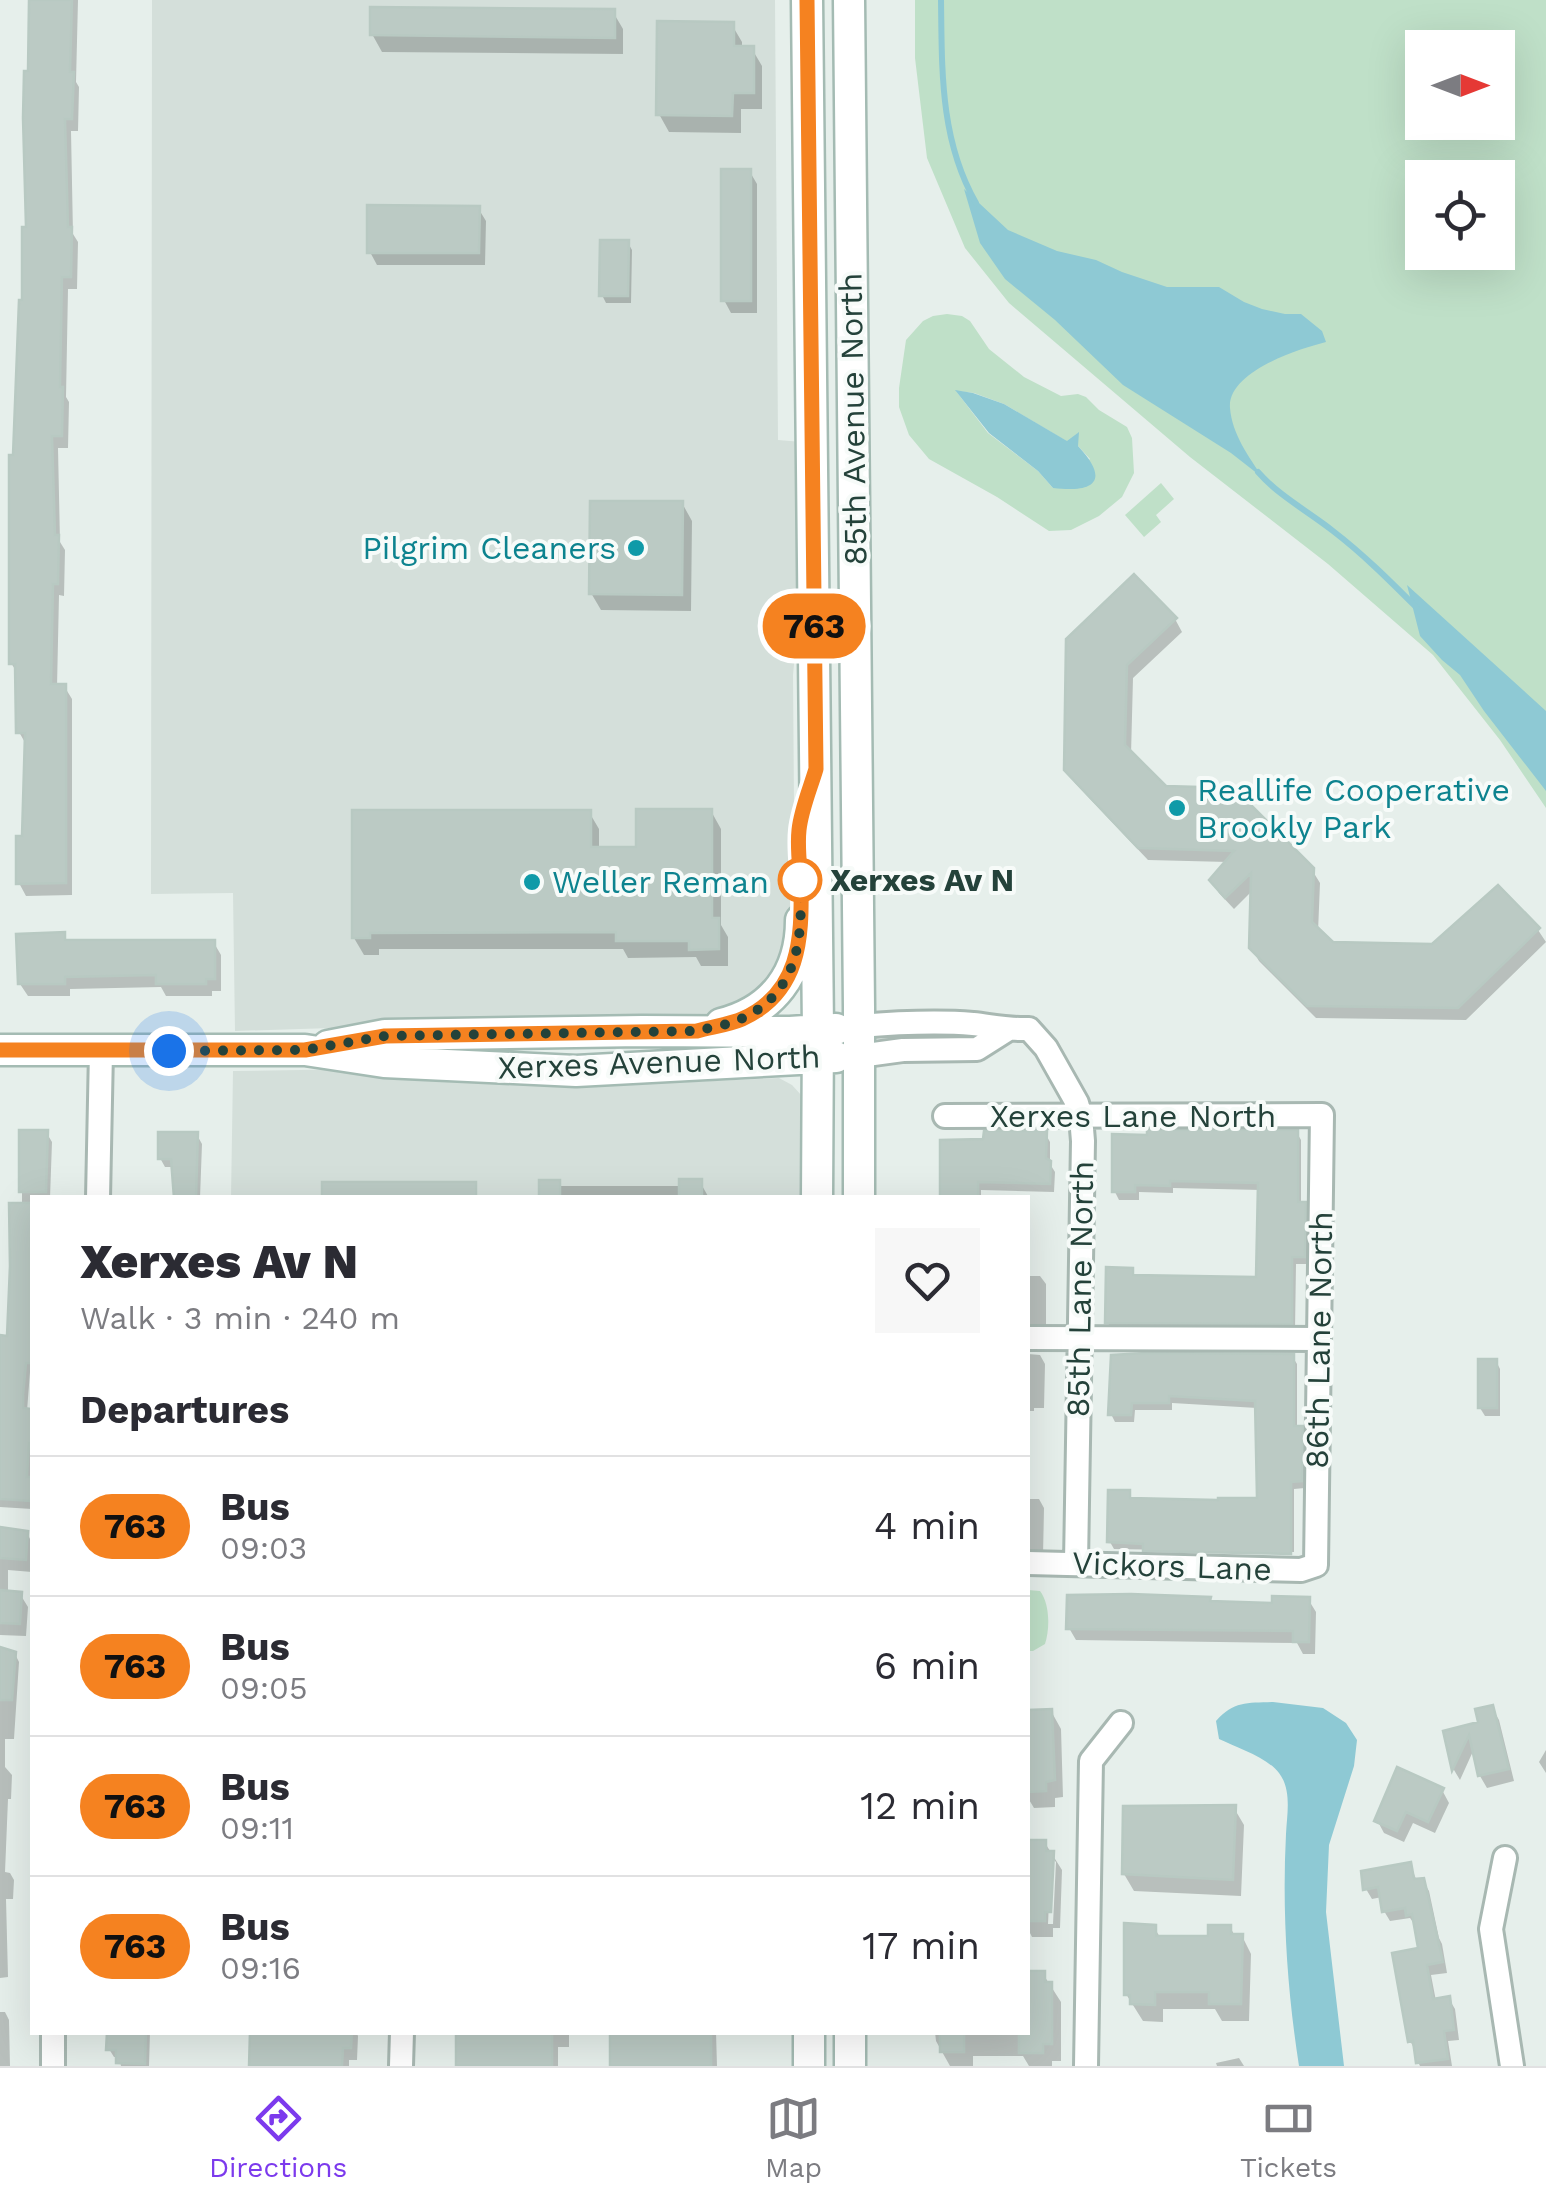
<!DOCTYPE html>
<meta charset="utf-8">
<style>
body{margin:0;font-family:"Work Sans",sans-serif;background:#f7f7f7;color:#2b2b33;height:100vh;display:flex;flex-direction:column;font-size:38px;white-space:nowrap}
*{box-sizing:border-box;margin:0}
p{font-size:32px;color:#7c7c81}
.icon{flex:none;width:55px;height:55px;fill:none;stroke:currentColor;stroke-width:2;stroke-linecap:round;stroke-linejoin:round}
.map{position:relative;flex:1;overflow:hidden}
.side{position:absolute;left:30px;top:1195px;width:1000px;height:840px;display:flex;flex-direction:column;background:#fff;border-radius:0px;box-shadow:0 10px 40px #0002}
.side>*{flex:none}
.badge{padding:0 20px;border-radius:32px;font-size:35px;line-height:65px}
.needle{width:65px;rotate:90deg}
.buttons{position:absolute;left:1405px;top:30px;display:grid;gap:20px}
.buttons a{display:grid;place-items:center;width:110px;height:110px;border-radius:0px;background:#fff;box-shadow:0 10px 40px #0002;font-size:50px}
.you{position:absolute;width:50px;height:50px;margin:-25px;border:8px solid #fff;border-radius:50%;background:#1a73e8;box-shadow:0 0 0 15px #1a73e833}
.map>.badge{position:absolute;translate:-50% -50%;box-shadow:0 0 0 5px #fff}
h2{padding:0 50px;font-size:38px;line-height:90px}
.round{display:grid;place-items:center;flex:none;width:105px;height:105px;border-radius:0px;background:#f7f7f7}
.head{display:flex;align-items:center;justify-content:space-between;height:170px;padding:0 50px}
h1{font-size:48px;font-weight:800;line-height:75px}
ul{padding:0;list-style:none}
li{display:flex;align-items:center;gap:30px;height:140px;padding:0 50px;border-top:2px solid #e1e1e2}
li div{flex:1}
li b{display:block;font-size:38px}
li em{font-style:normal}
li .badge{min-width:110px;font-weight:700;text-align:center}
.tab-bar{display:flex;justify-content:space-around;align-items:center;height:140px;border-top:2px solid #e1e1e2;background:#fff;font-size:28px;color:#7c7c81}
.tab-bar a{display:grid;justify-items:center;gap:5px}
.tab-bar .active{color:#7c3aed}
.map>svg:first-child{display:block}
.built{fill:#d4dfda}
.green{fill:#bfe0c8;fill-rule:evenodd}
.water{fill:#8ec9d4}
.shadow{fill:#0003;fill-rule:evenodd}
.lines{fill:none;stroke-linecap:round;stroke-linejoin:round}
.stream{stroke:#8ec9d4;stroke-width:6}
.building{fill:#bbcac4;stroke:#b8c9c2;stroke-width:2.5}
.street-casing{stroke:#a8b8b2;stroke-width:28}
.secondary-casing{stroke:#a4bbb3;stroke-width:35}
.street{stroke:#fff;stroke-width:22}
.secondary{stroke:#fff;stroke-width:30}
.line-casing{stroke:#fff;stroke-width:22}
.line{stroke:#f58220;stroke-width:15}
.walk{stroke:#24423a;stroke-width:10;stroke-dasharray:0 18}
.culture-dot{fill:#0f9aa8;stroke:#f7fbf9;stroke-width:4}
.stop-dot{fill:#fff;stroke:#f58220;stroke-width:5}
.labels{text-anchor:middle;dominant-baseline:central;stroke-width:8;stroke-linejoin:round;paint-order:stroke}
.street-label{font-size:32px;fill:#24423a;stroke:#f7fbf9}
.culture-label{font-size:32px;fill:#0d838f;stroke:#f7fbf9;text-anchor:start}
.stop-label{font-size:32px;font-weight:bold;fill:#24423a;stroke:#f7fbf9;text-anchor:start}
</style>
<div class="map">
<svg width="1546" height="2066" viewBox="0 0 1546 2066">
<rect width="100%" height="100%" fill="#e6efeb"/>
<path class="built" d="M152,0H775L778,440L802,442V578L793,675L795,937L760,993L713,1016L235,1031L233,893L151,894Z
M363,1069L493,1082L595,1086L779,1078L792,1085L802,1096L807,1117L806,1197L231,1198L233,1071Z"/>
<path class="green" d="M915,0H1546V808L1500,740L1433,655L1328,564L1190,457L1009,303L965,248L927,158L915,58ZM1422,48H1498V122H1422ZM1422,178H1498V252H1422Z
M947,314L962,316L970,321L989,349L1024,377L1061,396L1078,394L1086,397L1099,410L1127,427L1132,438L1134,473L1122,497L1099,516L1071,530L1049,531L997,497L929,459L909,435L899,407V388L906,340L923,321L933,316ZM956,391L974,393L1004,404L1068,442L1078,433V446L1090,459L1053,488L1038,471L988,433Z
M1161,483L1174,499L1156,515L1161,522L1144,537L1125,515Z
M1028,1590L1040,1591C1050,1604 1050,1629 1045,1644L1033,1651H1028Z"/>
<path class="water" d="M964,189L1008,230L1057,251L1096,260L1122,272L1167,287H1219L1244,302L1262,309L1285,314H1301L1322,331L1326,342C1298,349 1227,372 1230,408C1232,434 1249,457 1263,478L1231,453L1123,385L1055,320L1005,279L980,243Z
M955,390L973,393L1004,404L1067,441L1079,432L1078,446C1111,481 1094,493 1053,488L1038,471L989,433Z
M1407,585L1546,711V791L1484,711L1460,675L1442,660L1420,636Z
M1273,1702L1323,1708L1346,1723L1357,1740L1354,1766L1329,1845L1326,1912L1344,2066H1299C1287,1989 1282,1911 1286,1834C1287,1814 1292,1790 1279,1773C1268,1758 1236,1747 1219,1739L1216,1721C1234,1701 1247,1703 1273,1702Z"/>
<path class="shadow" d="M32,0H78L76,82L79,87L78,131H71L73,234L78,242L77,289H68L66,397L69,402L68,448H58L60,542L65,550L64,596L59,595L57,687L64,686L72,699V895L26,896L19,883L25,838L27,746L19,732L18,674L11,663L16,457L29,230Z
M613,12L623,29V54L382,52L372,34Z
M732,25L742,42V49H752L762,66V109H741V133L669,132L659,114Z
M750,172L757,184V313H731L724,300Z
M478,208L486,221L485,265H377L370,252Z
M628,243L632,250L631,303H606L602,295Z
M682,503L692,521L691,611L601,610L591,593Z
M1175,619L1182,632L1133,678L1131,755L1164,789L1312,870L1320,883L1318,932L1332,945L1433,947L1498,888L1538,930L1546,942L1466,1020L1316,1018L1259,961L1251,947L1253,890L1234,909L1219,893L1212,881L1228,862L1148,860L1075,783L1067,769L1068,640Z
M711,811L721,829V925L728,937V966H701L696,957L628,958L623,949H379V955H364L354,938L589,812L599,829V850H638Z
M63,935L68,943H214L221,955V991H212V996H166L161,987L70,989V996H28L20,984Z
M22,1132H46L52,1142L50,1198H32V1372H30L27,1411L32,1412V1509L0,1507V1338H9L22,1205Z
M1045,1133L1050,1142V1164L1055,1172L1054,1192L981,1190V1198H943L986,1142Z
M1297,1133L1301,1140V1204H1304L1309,1212L1308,1264H1296L1295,1331L1112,1330L1108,1323L1131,1270L1136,1278L1258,1280L1261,1190L1173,1188V1193L1139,1192V1200H1119L1115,1192V1137Z
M197,1135L202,1144L200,1198H176L174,1167H165L160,1158Z
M558,1182L560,1186H682L700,1182L709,1198H541Z
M1028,1276H1040L1046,1284V1331L1028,1333Z
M1028,1354L1040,1355L1045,1364L1044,1408H1034V1411H1028Z
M1292,1356L1297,1364V1429H1301L1306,1437L1305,1488L1294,1489V1552L1114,1549L1110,1542L1129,1493L1133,1501H1260L1257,1408L1172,1403V1410H1135L1134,1422H1115L1111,1414L1113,1357Z
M1496,1361L1500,1369V1416H1485L1480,1408Z
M1028,1499H1039L1044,1508L1043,1556H1028Z
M0,1529L27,1533L32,1543V1572L8,1570V1593L20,1594L28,1607L26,1636L0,1635Z
M1148,1554L1294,1557V1561L1150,1558Z
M1209,1599L1212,1604L1275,1605L1308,1599L1316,1612L1315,1654H1303L1297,1643L1076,1640L1069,1628Z
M0,1650L15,1654L19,1662L14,1739H5V1767L12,1775L11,1799H8L5,1872L10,1873L14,1880L13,1899H6L8,1977L0,1978Z
M1492,1708L1499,1720L1514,1781L1487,1788L1480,1776L1474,1749L1460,1780L1454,1770L1446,1733L1480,1724Z
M1051,1711L1061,1729L1063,1797L1055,1798V1807L1034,1808L1028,1798V1712Z
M1546,1750V1773L1539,1762Z
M1442,1790L1449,1803L1435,1833L1413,1823L1404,1842L1384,1833L1377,1820Z
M1234,1808L1244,1825L1241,1896L1134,1891L1124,1874Z
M1028,1843H1045L1062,1870L1060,1928H1053V1937H1032L1028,1929ZM1051,1857L1056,1862L1053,1924H1048Z
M1410,1865L1417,1881H1423L1429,1891L1439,1938L1442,1944L1447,1973L1431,1975L1436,2001L1449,1999L1455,2009L1459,2040L1448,2041L1452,2066H1420L1418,2062L1417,2053L1410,2041L1421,1950L1415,1925L1410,1918L1390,1921L1384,1911L1382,1897L1372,1899L1366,1889Z
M1154,1927L1161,1939H1210L1230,1927L1235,1936H1242L1251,1954L1249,2021H1222L1215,2009H1163V2022L1143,2021L1126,1994Z
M1028,1974H1043L1061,2002V2061H1052V2066H1029L1023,2056H973V2066H950L936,2041L935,2032H1028Z
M0,2012H5L9,2020L10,2066H0Z
M109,2032H150L149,2066H121L119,2057H114L109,2049Z
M252,2032H356L358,2036L357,2060H349V2066H251Z
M459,2032H569V2047H558V2066H459Z
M613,2032H716L717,2066H613Z
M1239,2058L1244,2066H1217L1216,2063Z"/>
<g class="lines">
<path class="stream" d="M941,0C942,71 940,140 976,203
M1258,472C1279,496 1309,512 1333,531C1363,554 1389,580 1416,607"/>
</g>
<path class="building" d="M29,0H72L70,72H74L72,119H65L68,227H72L71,277H62L60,387H63L62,436H52L55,535H59L58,584H53L51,684H66V883L16,884V836H22L25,733H16L15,664H9V455H13L19,300H22V227H26L23,118L24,71H28Z
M370,7L615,9V38L370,35Z
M657,21L734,22V46H754V93H733L732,116L656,115Z
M721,169H751V301H721Z
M367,205L480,206L479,253H367Z
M600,240H629L628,296H599Z
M590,501H683L682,595L589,594Z
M1134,574L1177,618L1127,665L1125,745L1166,786L1234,788L1314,868L1312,922L1333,942L1432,944L1498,885L1540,928L1458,1008L1307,1006L1249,948L1251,873L1225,898L1209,880L1234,851L1138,848L1064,770L1066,639Z
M636,809H712V918H719V949L689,950V941H616V932L370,933V938H352V810H591V847H636Z
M65,932V940H215V979H206V984H156V975L65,977V984H18L16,934Z
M19,1130H48L46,1192H19Z
M1147,1130H1298V1202H1306L1305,1257H1292V1324L1105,1323L1106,1267L1133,1268V1275L1256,1277L1258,1183L1170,1181V1186L1135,1185V1192H1112V1134L1147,1135Z
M984,1131H1047L1046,1158L1051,1161L1050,1184L978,1182V1198H940V1140L983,1139Z
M158,1132H198L196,1198H174L171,1159H158Z
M679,1179H702V1198H679Z
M539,1180H560V1198H539Z
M322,1182H476V1198H322Z
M9,1203H32V1363H26L23,1395V1408L32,1409V1443H29L27,1477H32L31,1501L0,1499V1335L7,1336L10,1266Z
M1146,1353L1294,1354V1426H1303L1302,1481L1291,1482V1554L1143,1551V1544L1107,1542L1108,1490H1130V1498L1218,1500V1498H1257L1255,1401L1169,1396V1403H1132L1131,1415H1108L1111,1355Z
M1478,1359H1497V1408H1478Z
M0,1527L28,1531L26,1560L0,1558Z
M0,1590L22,1592L20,1624L0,1623Z
M1131,1594L1211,1597L1210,1601L1272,1603V1596L1310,1597L1309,1642H1293V1631L1066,1629L1067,1595Z
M0,1647L16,1652L12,1700H0Z
M1493,1705L1509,1769L1478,1776L1469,1735L1452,1771L1443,1731L1478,1722L1475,1709Z
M1052,1709L1055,1780L1046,1782V1791L1028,1792V1710Z
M1397,1767L1444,1788L1428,1822L1406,1812L1397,1831L1374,1821Z
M1236,1805L1233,1880L1122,1874L1123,1806Z
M1028,1840H1046V1851H1054L1051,1912H1045V1921H1028Z
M1411,1862L1414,1879L1424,1878L1443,1962L1427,1965L1433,1999L1450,1996L1454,2030L1444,2031L1448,2059L1416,2063L1413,2041L1408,2042L1392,1953L1418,1948L1412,1914L1406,1916L1405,1908L1382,1912L1378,1887L1363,1890L1361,1871Z
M1124,1923L1156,1925V1936H1208V1925H1231V1934H1243L1241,2004H1209V1992H1155V2005L1130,2004V1995H1124Z
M1028,1971H1045V1982H1052V2044H1043V2053H1019V2032H1028Z
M107,2032H146L145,2064L116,2063V2050H106Z
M250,2032H352L351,2048H343L342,2066H249Z
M456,2032H552V2066H456Z
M610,2032H711V2066H610Z
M940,2032H964V2052H940Z"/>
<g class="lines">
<g class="street-casing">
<path id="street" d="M859,1026C896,1023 935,1021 973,1024C992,1026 1009,1030 1029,1029L1046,1048L1077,1103L1081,1117L1083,1141L1076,1563
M859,1056L903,1050L977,1049L1007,1030
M945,1116L1322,1115L1316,1565L1301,1570L1028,1563
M98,1198L101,1051
M1028,1338L1319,1339
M1505,1858L1491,1929L1512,2066
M53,2066V2032
M401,2066L402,2032
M1086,2066L1091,1761L1121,1723"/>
</g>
<g class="secondary-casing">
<path id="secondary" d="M807,0L818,1030L817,1198
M849,0L859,1007V1198
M721,1024C773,1011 801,973 801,920
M328,1046L385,1035L642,1031L790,1032L836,1029
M0,1050H305L384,1062L576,1071L836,1057
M809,2066V2032
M850,2066V2032"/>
</g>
<use href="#street" class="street"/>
<use href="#secondary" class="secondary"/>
</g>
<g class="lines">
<g class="line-casing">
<path id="line" d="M0,1050H305L385,1036L697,1031C711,1027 728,1025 742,1019C800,993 802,939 801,885C800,867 797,848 799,830C801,810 810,789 816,769L807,0"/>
</g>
<use href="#line" class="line"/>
<path class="walk" d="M169,1051L305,1050L385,1036L697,1031C712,1027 729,1025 743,1018C800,991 803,935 800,880"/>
</g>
<g class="culture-dot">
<circle cx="636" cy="548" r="10"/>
<circle cx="1177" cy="808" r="10"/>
<circle cx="532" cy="882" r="10"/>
</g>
<circle class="stop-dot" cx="800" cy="880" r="20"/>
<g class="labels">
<g class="street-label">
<text transform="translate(853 419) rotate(-91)">85th Avenue North</text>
<text transform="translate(659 1062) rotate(-2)">Xerxes Avenue North</text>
<text x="1133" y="1116">Xerxes Lane North</text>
<text transform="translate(1080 1289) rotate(-89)">85th Lane North</text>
<text transform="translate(1319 1340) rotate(-89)">86th Lane North</text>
<text transform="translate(1172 1566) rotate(2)">Vickors Lane</text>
</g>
<g class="culture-label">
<text x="616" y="548" text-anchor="end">Pilgrim Cleaners</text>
<text x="1197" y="790">Reallife Cooperative<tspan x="1197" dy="37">Brookly Park</tspan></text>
<text x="552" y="882">Weller Reman</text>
</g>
<g class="stop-label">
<text x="830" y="880">Xerxes Av N</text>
</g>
</g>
</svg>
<div class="buttons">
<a><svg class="needle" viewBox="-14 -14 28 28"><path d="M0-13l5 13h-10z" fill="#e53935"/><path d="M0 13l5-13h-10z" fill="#7c7c81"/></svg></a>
<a><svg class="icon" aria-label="locate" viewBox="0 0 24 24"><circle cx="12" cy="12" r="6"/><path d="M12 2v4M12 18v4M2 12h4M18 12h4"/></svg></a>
</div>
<div class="you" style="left:169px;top:1051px"></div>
<b class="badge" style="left:814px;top:626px;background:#f58220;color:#111">763</b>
<section class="side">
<div class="head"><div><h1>Xerxes Av N</h1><p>Walk · 3 min · 240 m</p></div><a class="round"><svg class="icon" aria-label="heart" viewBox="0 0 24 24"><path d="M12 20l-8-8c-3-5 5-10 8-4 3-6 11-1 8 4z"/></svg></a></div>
<h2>Departures</h2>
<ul>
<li><span class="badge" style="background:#f58220;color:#111">763</span><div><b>Bus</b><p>09:03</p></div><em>4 min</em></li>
<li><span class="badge" style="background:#f58220;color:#111">763</span><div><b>Bus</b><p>09:05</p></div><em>6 min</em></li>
<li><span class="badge" style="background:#f58220;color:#111">763</span><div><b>Bus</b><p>09:11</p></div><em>12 min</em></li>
<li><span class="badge" style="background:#f58220;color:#111">763</span><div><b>Bus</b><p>09:16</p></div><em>17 min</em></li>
</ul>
</section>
</div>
<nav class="tab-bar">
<a class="active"><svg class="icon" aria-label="directions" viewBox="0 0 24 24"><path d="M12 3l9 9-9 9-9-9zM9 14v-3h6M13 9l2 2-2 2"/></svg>Directions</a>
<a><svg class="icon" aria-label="map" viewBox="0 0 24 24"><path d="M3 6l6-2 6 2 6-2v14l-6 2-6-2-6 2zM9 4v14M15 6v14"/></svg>Map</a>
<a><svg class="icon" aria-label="tickets" viewBox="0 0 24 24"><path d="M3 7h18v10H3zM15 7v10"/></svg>Tickets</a>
</nav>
